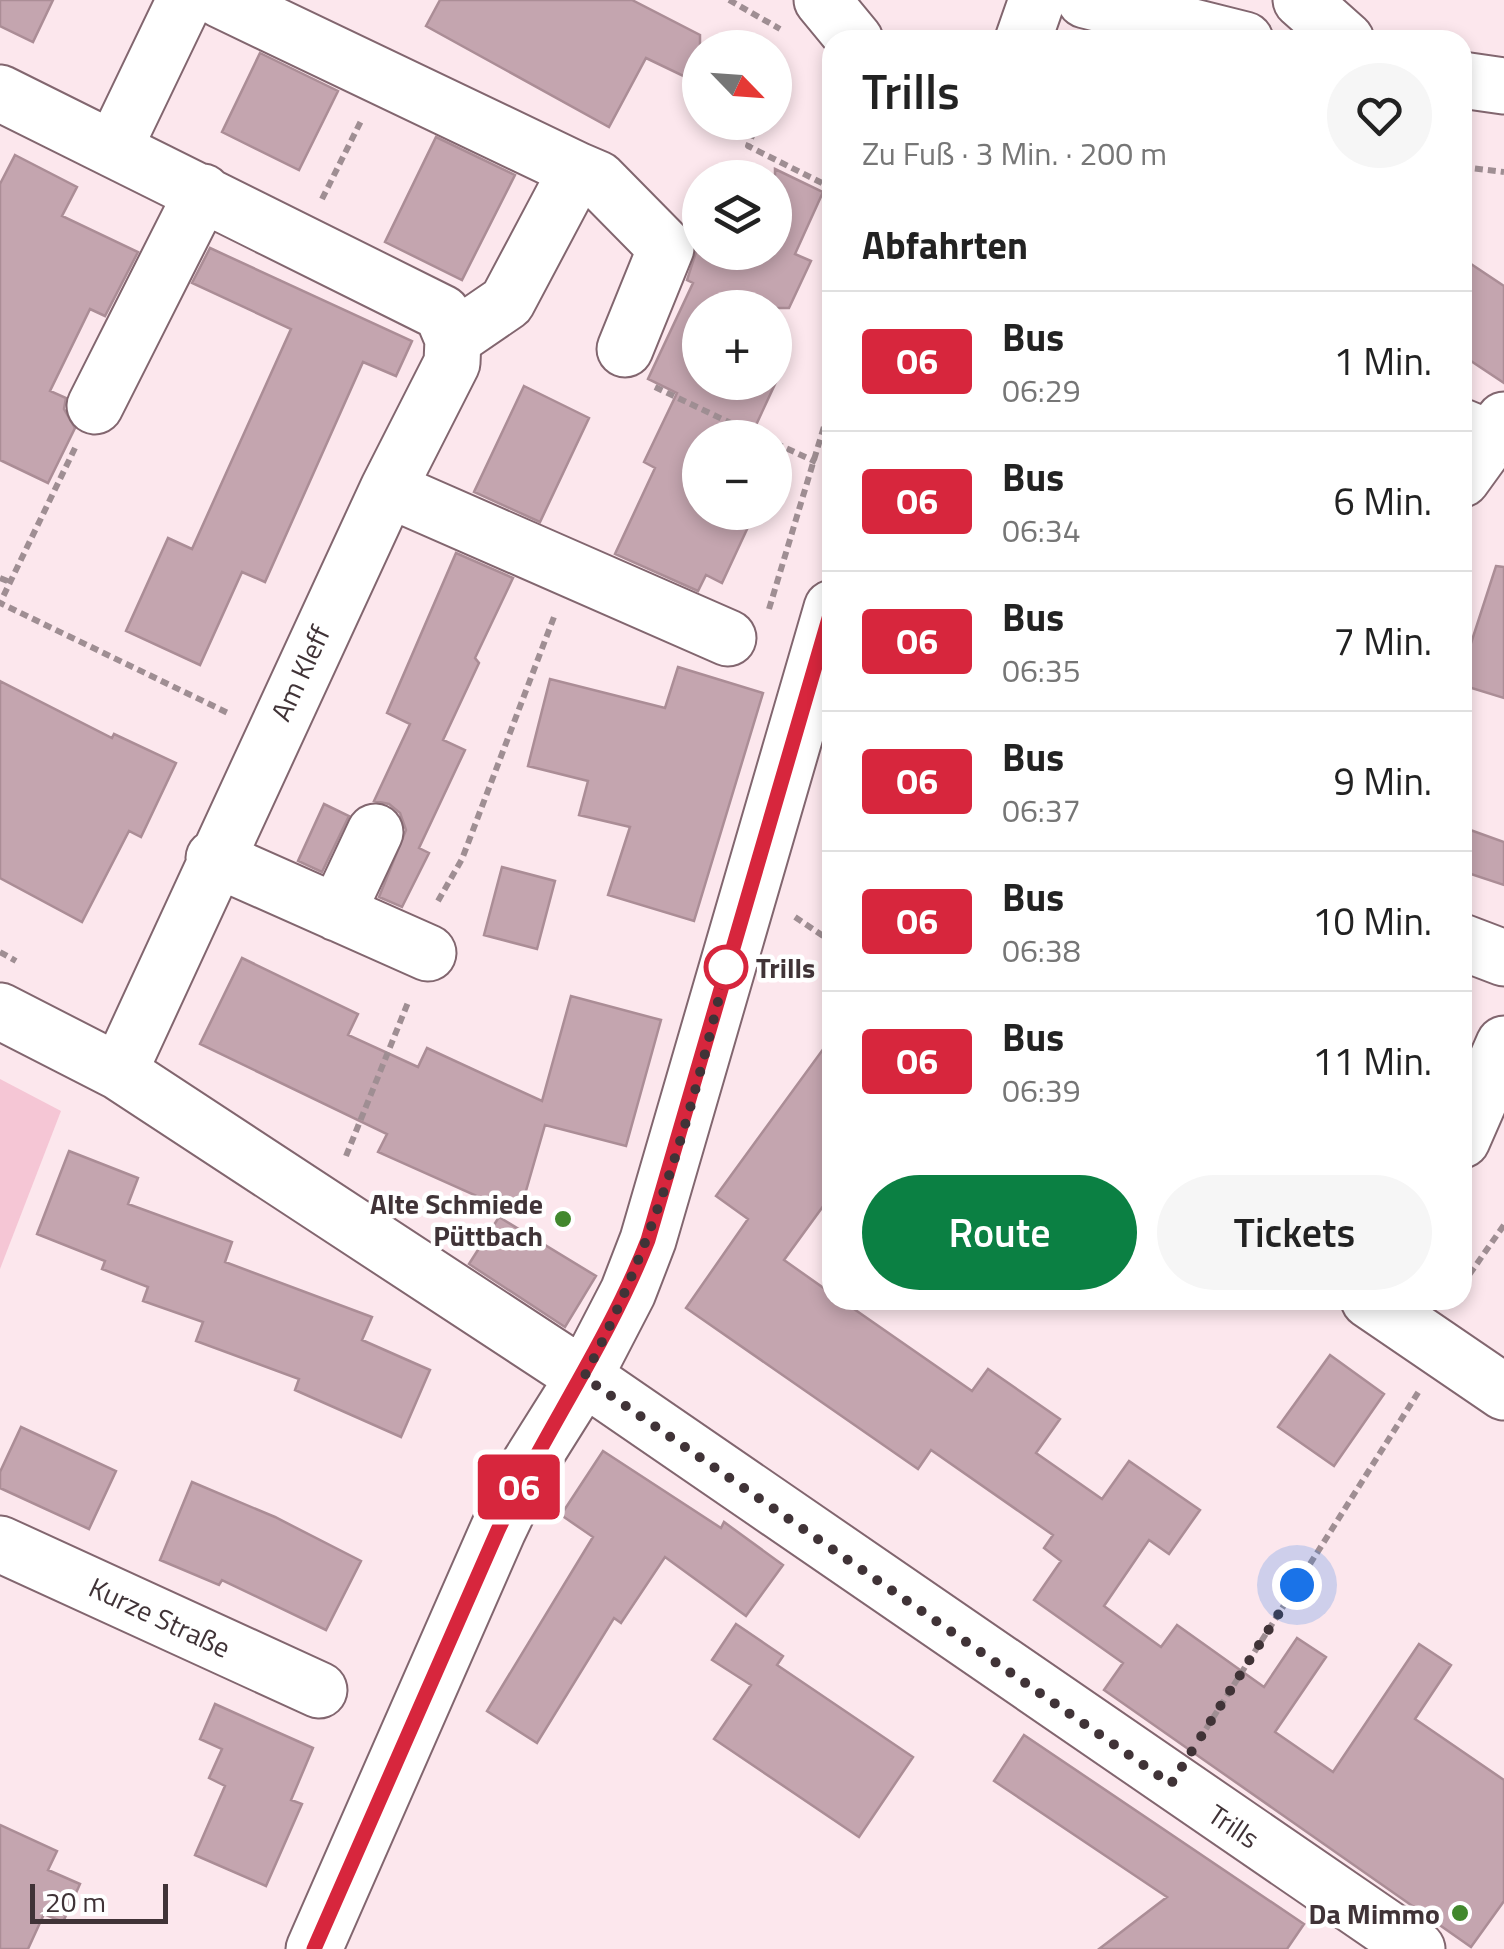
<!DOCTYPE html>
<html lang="de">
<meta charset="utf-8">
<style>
body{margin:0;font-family:"Titillium Web",sans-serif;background:#f6f6f6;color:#222;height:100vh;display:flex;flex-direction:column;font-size:38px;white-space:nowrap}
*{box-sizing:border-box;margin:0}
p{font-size:32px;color:#767676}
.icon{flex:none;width:55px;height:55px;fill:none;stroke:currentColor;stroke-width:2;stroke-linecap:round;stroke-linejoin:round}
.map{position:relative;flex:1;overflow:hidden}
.details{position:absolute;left:822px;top:30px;width:650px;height:1280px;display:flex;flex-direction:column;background:#fff;border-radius:30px;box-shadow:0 5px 15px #0003}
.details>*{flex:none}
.badge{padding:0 20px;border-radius:8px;font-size:35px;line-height:65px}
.needle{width:65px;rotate:115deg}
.fabs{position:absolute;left:682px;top:30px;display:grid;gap:20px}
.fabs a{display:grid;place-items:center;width:110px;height:110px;border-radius:50%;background:#fff;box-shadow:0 5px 15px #0003;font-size:50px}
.scale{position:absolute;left:30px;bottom:25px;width:138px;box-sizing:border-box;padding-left:10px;border:5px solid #403337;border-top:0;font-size:28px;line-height:35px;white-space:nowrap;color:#403337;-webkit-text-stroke:8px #fff;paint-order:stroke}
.you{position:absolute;width:50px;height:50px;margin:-25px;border:8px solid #fff;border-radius:50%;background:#1a73e8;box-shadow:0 0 0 15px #1a73e833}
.map>.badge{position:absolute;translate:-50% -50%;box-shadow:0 0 0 5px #fff}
h2{padding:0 40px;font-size:38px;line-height:90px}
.round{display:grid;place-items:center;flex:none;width:105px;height:105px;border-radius:52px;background:#f6f6f6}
.summary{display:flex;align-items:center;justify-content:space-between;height:170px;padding:0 40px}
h1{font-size:48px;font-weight:600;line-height:75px}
.action{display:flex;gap:20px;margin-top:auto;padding:20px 40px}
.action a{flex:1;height:115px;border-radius:60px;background:#0b8043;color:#fff;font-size:40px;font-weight:600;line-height:115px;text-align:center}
.action a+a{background:#f6f6f6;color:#222}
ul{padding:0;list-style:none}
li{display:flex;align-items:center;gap:30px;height:140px;padding:0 40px;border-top:2px solid #e0e0e0}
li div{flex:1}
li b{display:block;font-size:38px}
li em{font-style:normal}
li .badge{min-width:110px;font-weight:700;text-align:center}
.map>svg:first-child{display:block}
.green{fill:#f5c6d5}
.building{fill:#c4a5af;stroke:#ab8d96;stroke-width:2.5}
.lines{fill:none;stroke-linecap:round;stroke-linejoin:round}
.minor-casing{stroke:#82666f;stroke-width:59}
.major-casing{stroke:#82666f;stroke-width:59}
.path{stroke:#9f8e93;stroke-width:6;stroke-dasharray:8 5;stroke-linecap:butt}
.minor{stroke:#fff;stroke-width:55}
.major{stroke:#fff;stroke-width:55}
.line-casing{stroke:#fff;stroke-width:22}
.line{stroke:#d7263d;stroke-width:15}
.walk{stroke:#403337;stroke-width:10;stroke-dasharray:0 18}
.stop-dot{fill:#fff;stroke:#d7263d;stroke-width:5}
.poi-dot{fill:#42882d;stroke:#fff;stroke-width:4}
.labels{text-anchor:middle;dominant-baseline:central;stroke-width:9;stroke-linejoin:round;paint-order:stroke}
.street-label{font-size:28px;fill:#403337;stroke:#fff}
.stop-label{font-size:28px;font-weight:bold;fill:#403337;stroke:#fff;text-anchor:start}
.poi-label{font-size:28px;font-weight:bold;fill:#403337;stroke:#fff;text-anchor:end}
</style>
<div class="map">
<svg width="1504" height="1949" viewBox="0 0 1504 1949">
<rect width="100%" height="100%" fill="#fce7ed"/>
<path class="green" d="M0,1079L61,1111L0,1269Z"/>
<path class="building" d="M0,0H53L33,42L0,26Z
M440,0H632L700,35V84L646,58L609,127L426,26Z
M260,53L338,91L299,170L222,132Z
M436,137L515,175L462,280L385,242Z
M15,155L77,187L62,216L138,252L105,316L90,309L50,391L66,398L64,409L75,428L48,483L0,460V184Z
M775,169L823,192L795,254L811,261L789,308H700V382H776L750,438H700V512H755L722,583L706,575L698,591L615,554L655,468L644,462L677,393L648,379L693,283L687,280L696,252H775Z
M210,248L412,341L396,376L363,362L265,582L242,572L200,665L126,631L168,538L192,549L291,329L192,283Z
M1462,258L1504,286V383L1462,355Z
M524,386L589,418L540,522L474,492Z
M456,553L513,578L475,658L479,663L443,740L465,750L419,848L429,853L402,907L379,897L406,830L400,813L389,804L374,801L410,724L387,713Z
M1496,566L1504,567V698L1462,685V671Z
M678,667L763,693L694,921L608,895L630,827L579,815L588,781L528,766L550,679L665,708Z
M0,681L112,738L114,734L176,763L141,837L129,831L82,922L0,878Z
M324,804L349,816L322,872L298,861Z
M1462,827L1504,842V885L1462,871Z
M502,867L555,881L537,949L484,935Z
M242,958L358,1014L348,1035L418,1067L427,1048L542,1101L571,996L661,1020L626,1146L545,1125L519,1215L378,1152L387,1134L200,1044Z
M832,1037V1194L784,1260L832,1294V1300H841L972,1391L988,1369L1060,1419L1036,1453L1102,1499L1129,1461L1200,1510L1169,1554L1149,1540L1104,1606L1161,1647L1177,1625L1264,1687L1297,1638L1326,1657L1275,1732L1333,1772L1419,1644L1451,1665L1415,1719L1504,1780V1901L1471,1947L1104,1690L1123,1663L1034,1600L1061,1561L1044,1548L1053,1535L931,1450L918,1469L686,1308L748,1219L716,1196Z
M69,1151L138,1178L128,1204L232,1242L225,1262L372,1317L362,1340L430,1370L401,1437L295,1390L299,1379L196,1341L203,1322L143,1301L148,1287L102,1269L105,1261L37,1234Z
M499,1217L596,1276L565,1327L469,1264Z
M1330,1355L1384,1394L1334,1466L1278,1427Z
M21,1427L116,1471L89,1529L0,1488V1472Z
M603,1451L721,1528L724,1522L783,1565L746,1616L665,1557L621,1623L614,1618L537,1743L487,1711L593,1537L561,1515Z
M192,1482L275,1517L361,1561L326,1630L222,1580L219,1585L160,1560Z
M736,1624L783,1656L777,1665L913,1757L859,1837L714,1739L751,1685L712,1660Z
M215,1704L313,1748L291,1800L302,1804L266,1886L195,1855L225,1786L209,1778L222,1749L200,1739Z
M1024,1735L1304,1924L1287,1949H1099L1167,1897L994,1781Z
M0,1825L57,1851L48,1870L80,1884L63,1922L44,1914L28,1949H0Z"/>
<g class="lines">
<g class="minor-casing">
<path id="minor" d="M221,0L577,170
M822,0L855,40
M1301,0L1346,40
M1023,40L1037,0
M0,93L442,313L453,339L452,363L388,489
M114,148L185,0
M453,339L507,302L577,170L598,179L666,248L625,349
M95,406L203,192
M1462,427L1491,439L1504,420
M1462,479L1491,439
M214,858L428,953
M337,913L375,832
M1462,942L1504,958
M0,1011L119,1072L584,1377L1417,1949
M119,1072L388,489L728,638
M1462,1140L1504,1044
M1369,1300L1504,1392
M0,1544L319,1690
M314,1949L498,1530L530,1463L584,1377L628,1292L648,1240L832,608"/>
</g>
<g class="major-casing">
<path id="major" d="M1085,0L1245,40
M1462,80L1504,86"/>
</g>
<path class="path" d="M729,0L780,29
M754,131L748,146L832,188
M1462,167L1504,172
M322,199L361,121
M655,387L762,438
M775,443L816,462
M75,448L0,603L230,714
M0,578L10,582
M769,609L832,400
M438,901L462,859L554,617
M795,917L832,942
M0,952L16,961
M346,1156L409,1000
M1462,1285L1504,1225
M1199,1740L1419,1391"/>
<use href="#minor" class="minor"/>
<use href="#major" class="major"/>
</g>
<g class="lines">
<g class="line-casing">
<path id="line" d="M314,1949L498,1530C545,1431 608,1342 648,1240L832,608"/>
</g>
<use href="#line" class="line"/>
<path class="walk" d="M726,967C695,1105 652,1250 584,1377L1171,1784L1297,1585"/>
</g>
<circle class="stop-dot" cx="726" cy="967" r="20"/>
<g class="poi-dot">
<circle cx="563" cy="1219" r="10"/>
<circle cx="1460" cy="1913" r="10"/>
</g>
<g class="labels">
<g class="street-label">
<text transform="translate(300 673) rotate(-65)">Am Kleff</text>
<text transform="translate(160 1617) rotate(25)">Kurze Straße</text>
<text transform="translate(1234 1826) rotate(34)">Trills</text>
</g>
<g class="stop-label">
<text x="756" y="967">Trills</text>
</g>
<g class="poi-label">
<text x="543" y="1203">Alte Schmiede<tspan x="543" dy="32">Püttbach</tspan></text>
<text x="1440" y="1913">Da Mimmo</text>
</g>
</g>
</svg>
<div class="fabs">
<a><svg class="needle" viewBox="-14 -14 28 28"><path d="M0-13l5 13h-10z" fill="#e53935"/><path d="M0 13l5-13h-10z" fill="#767676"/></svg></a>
<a><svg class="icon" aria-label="layers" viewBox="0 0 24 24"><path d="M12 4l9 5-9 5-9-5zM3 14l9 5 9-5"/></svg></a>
<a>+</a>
<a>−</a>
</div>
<div class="scale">20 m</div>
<div class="you" style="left:1297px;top:1585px"></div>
<b class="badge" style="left:519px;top:1487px;background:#d7263d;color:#fff">O6</b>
<section class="details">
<div class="summary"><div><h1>Trills</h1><p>Zu Fuß · 3 Min. · 200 m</p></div><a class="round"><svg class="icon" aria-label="heart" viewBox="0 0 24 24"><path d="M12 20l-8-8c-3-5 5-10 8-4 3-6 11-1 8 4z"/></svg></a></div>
<h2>Abfahrten</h2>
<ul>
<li><span class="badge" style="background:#d7263d;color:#fff">O6</span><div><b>Bus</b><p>06:29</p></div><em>1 Min.</em></li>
<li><span class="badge" style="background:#d7263d;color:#fff">O6</span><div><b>Bus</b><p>06:34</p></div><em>6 Min.</em></li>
<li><span class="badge" style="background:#d7263d;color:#fff">O6</span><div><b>Bus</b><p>06:35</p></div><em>7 Min.</em></li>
<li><span class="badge" style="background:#d7263d;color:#fff">O6</span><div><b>Bus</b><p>06:37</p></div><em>9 Min.</em></li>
<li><span class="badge" style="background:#d7263d;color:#fff">O6</span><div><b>Bus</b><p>06:38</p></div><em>10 Min.</em></li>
<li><span class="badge" style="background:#d7263d;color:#fff">O6</span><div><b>Bus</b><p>06:39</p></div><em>11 Min.</em></li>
</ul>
<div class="action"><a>Route</a><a>Tickets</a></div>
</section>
</div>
